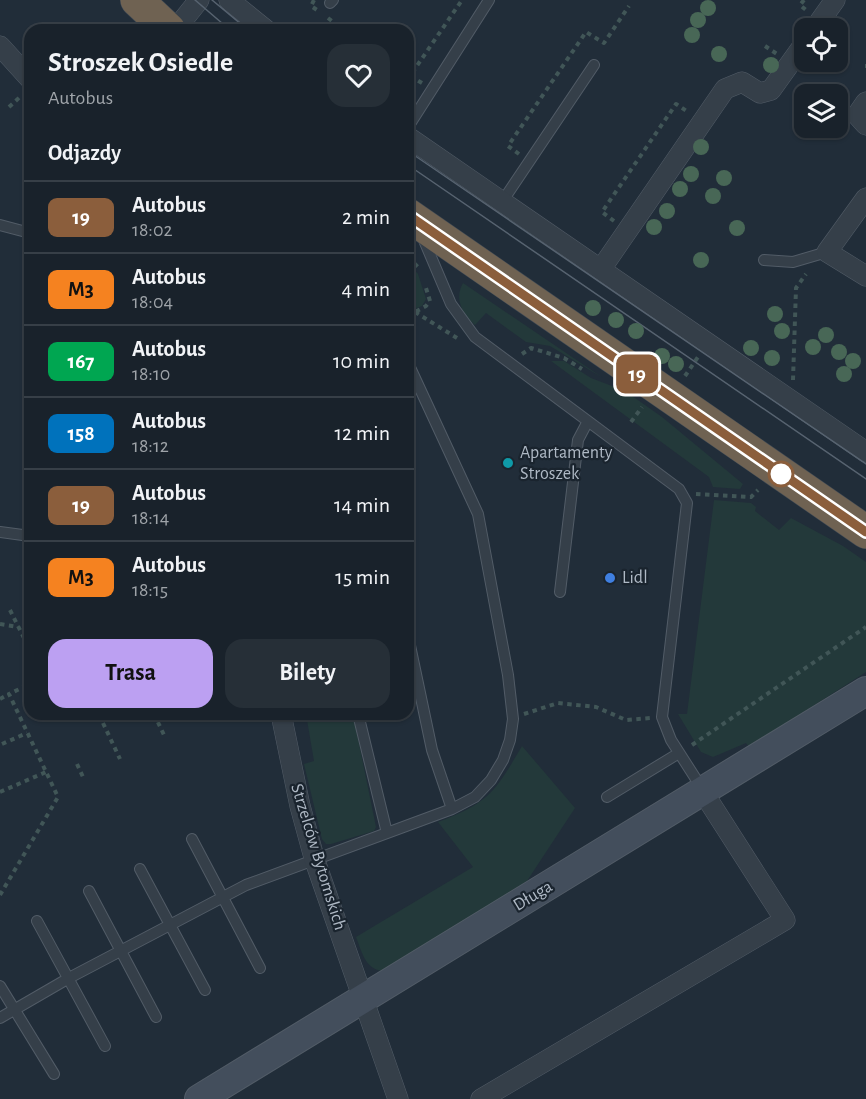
<!DOCTYPE html>
<html lang="pl">
<meta charset="utf-8">
<style>
body{margin:0;font-family:"Alegreya Sans",sans-serif;background:#262f37;color:#f1f3f6;height:100vh;display:flex;flex-direction:column;font-size:22px;white-space:nowrap}
*{box-sizing:border-box;margin:0}
p{font-size:20px;color:#9fa4a9}
.icon{flex:none;width:33px;height:33px;fill:none;stroke:currentColor;stroke-width:2;stroke-linecap:round;stroke-linejoin:round}
.map{position:relative;flex:1;overflow:hidden}
.side{position:absolute;left:24px;top:24px;width:390px;height:696px;display:flex;flex-direction:column;background:#19222b;border-radius:18px;box-shadow:0 2px 4px #0004,0 0 0 2px #373f47}
.side>*{flex:none}
.badge{padding:0 12px;border-radius:9px;font-size:21px;line-height:39px}
.tools{position:absolute;left:794px;top:18px;display:grid;gap:12px}
.tools a{display:grid;place-items:center;width:54px;height:54px;border-radius:12px;background:#19222b;box-shadow:0 2px 4px #0004,0 0 0 2px #373f47;font-size:30px}
.map>.badge{position:absolute;translate:-50% -50%;box-shadow:0 0 0 3px #fff}
h2{padding:0 24px;font-size:22px;line-height:54px}
.round{display:grid;place-items:center;flex:none;width:63px;height:63px;border-radius:18px;background:#262f37}
.headline{display:flex;align-items:center;justify-content:space-between;height:102px;padding:0 24px}
h1{font-size:28px;font-weight:700;line-height:45px}
.primary-button{display:flex;gap:12px;margin-top:auto;padding:12px 24px}
.primary-button a{flex:1;height:69px;border-radius:18px;background:#bca0f2;color:#111;font-size:24px;font-weight:700;line-height:69px;text-align:center}
.primary-button a+a{background:#262f37;color:#f1f3f6}
ul{padding:0;list-style:none}
li{display:flex;align-items:center;gap:18px;height:72px;padding:0 24px;border-top:2px solid #373f47}
li div{flex:1}
li b{display:block;font-size:22px}
li em{font-style:normal}
li .badge{min-width:66px;font-weight:700;text-align:center}
.map>svg:first-child{display:block}
.green{fill:#23393a}
.lines{fill:none;stroke-linecap:round;stroke-linejoin:round}
.lane-casing{stroke:#525c67;stroke-width:12}
.street-casing{stroke:#525c67;stroke-width:21}
.secondary-casing{stroke:#525c67;stroke-width:30}
.highway-casing{stroke:#3f4954;stroke-width:34}
.path{stroke:#415657;stroke-width:4;stroke-dasharray:4.5 4.5;stroke-linecap:butt}
.lane{stroke:#353f49;stroke-width:10}
.street{stroke:#353f49;stroke-width:20}
.secondary{stroke:#434e5c;stroke-width:28}
.highway{stroke:#6f6252;stroke-width:33}
.tram{stroke:#576370;stroke-width:1.5}
.tree{fill:#486756}
.line-casing{stroke:#fff;stroke-width:14}
.line{stroke:#8b5e3c;stroke-width:9}
.culture-dot{fill:#0f9aa8;stroke:#1a242e;stroke-width:2}
.stop-dot{fill:#fff;stroke:#8b5e3c;stroke-width:3}
.shop-dot{fill:#3f7fe0;stroke:#1a242e;stroke-width:2}
.labels{text-anchor:middle;dominant-baseline:central;stroke-width:4.5;stroke-linejoin:round;paint-order:stroke}
.poi-label{font-size:18px;fill:#afb9c5;stroke:#1a242e;text-anchor:start}
.street-label{font-size:18px;fill:#afb9c5;stroke:#1a242e}
</style>
<div class="map">
<svg width="866" height="1099" viewBox="0 0 866 1099">
<rect width="100%" height="100%" fill="#212d39"/>
<path class="green" d="M408,263L418,274L426,299L422,306L414,309L408,305Z
M463,283L603,378L550,346L526,342L486,313L475,325C462,314 454,299 463,283Z
M551,361H564L591,378L625,391L662,417L743,484L740,489L713,487L709,477Z
M714,500L751,503L756,507L755,511L779,530L791,518L843,546L866,562V672L749,747L746,743L713,757L701,752L678,714H687Z
M306,714H353L376,827L374,831L331,844H326L322,839L304,764L314,761Z
M522,746L575,808L527,881L390,971C366,973 363,955 356,937L473,867L438,822C489,803 495,792 522,746Z"/>
<g class="lines">
<g class="lane-casing">
<path id="lane" d="M330,3L333,0
M408,127L489,0
M502,202L594,65
M0,225L30,233
M423,238L451,304L475,337L679,489L687,503L662,717L671,740L703,790
M764,260L793,262L827,252
M0,532L30,536
M560,592L578,440L588,421
M408,636L432,750L452,809
M358,714L387,833
M607,797L679,753
M192,839L260,968
M140,869L205,990
M89,891L156,1017
M37,921L105,1046
M0,986L54,1074
M0,1018L69,978L246,885L452,809L475,797L491,780L503,760L510,740L513,719L508,675L478,514L408,363"/>
</g>
<g class="street-casing">
<path id="street" d="M229,0L266,30
M815,28L835,0
M175,30L199,0
M0,46L30,79
M866,102L857,115L866,125
M408,137L866,452
M866,198L827,252L866,276
M601,269L725,89L742,82L760,93L771,90L804,44
M281,714L300,806L315,861L398,1099
M481,1099L785,920L703,792"/>
</g>
<g class="secondary-casing">
<path id="secondary" d="M199,1099L866,691"/>
</g>
<g class="highway-casing">
<path id="highway" d="M137,0L169,30
M408,215L866,532"/>
</g>
<path class="path" d="M314,0L311,6L317,10
M804,0L800,5L806,10
M328,18L337,25L333,30
M765,46L777,54
M865,66H866
M422,83L410,76L462,0
M9,107L21,96
M519,154L508,146L586,32L604,43L629,6
M614,221L602,212L676,104L688,112
M408,257L418,267
M408,308L415,312L426,306L430,301L426,288
M415,312L457,338
M522,354L531,348L564,358L582,369
M685,376L698,357
M793,380L796,288L806,274
M631,422L642,407
M24,487L30,499
M696,494L751,497L758,490
M10,610L24,638
M0,624L18,627
M0,699L9,694
M154,714L165,737
M524,714L558,703L596,707L626,720L650,718
M103,723L120,759
M2,744L27,733
M692,745L866,627
M77,764L83,777
M0,792L46,772
M0,895L58,797L9,694L30,684"/>
<use href="#lane" class="lane"/>
<use href="#street" class="street"/>
<use href="#secondary" class="secondary"/>
<use href="#highway" class="highway"/>
<path class="tram" d="M195,0L230,30
M212,0L248,30
M408,151L866,464
M408,165L866,479"/>
</g>
<g class="tree">
<circle cx="708" cy="8" r="8"/>
<circle cx="698" cy="20" r="8"/>
<circle cx="692" cy="35" r="8"/>
<circle cx="719" cy="54" r="8"/>
<circle cx="771" cy="65" r="8"/>
<circle cx="701" cy="147" r="8"/>
<circle cx="691" cy="174" r="8"/>
<circle cx="724" cy="178" r="8"/>
<circle cx="680" cy="189" r="8"/>
<circle cx="713" cy="196" r="8"/>
<circle cx="667" cy="211" r="8"/>
<circle cx="654" cy="227" r="8"/>
<circle cx="737" cy="228" r="8"/>
<circle cx="701" cy="260" r="8"/>
<circle cx="593" cy="308" r="8"/>
<circle cx="775" cy="314" r="8"/>
<circle cx="616" cy="320" r="8"/>
<circle cx="636" cy="331" r="8"/>
<circle cx="782" cy="331" r="8"/>
<circle cx="826" cy="335" r="8"/>
<circle cx="813" cy="347" r="8"/>
<circle cx="751" cy="348" r="8"/>
<circle cx="839" cy="352" r="8"/>
<circle cx="662" cy="356" r="8"/>
<circle cx="772" cy="358" r="8"/>
<circle cx="853" cy="361" r="8"/>
<circle cx="676" cy="364" r="8"/>
<circle cx="844" cy="374" r="8"/>
</g>
<g class="lines">
<g class="line-casing">
<path id="line" d="M408,215L866,532"/>
</g>
<use href="#line" class="line"/>
</g>
<circle class="culture-dot" cx="508" cy="463" r="6"/>
<circle class="stop-dot" cx="781" cy="474" r="12"/>
<circle class="shop-dot" cx="610" cy="578" r="6"/>
<g class="labels">
<g class="poi-label">
<text x="520" y="453">Apartamenty<tspan x="520" dy="21">Stroszek</tspan></text>
<text x="622" y="578">Lidl</text>
</g>
<g class="street-label">
<text transform="translate(318 857) rotate(73)">Strzelców Bytomskich</text>
<text transform="translate(533 896) rotate(-31)">Długa</text>
</g>
</g>
</svg>
<div class="tools">
<a><svg class="icon" aria-label="locate" viewBox="0 0 24 24"><circle cx="12" cy="12" r="6"/><path d="M12 2v4M12 18v4M2 12h4M18 12h4"/></svg></a>
<a><svg class="icon" aria-label="layers" viewBox="0 0 24 24"><path d="M12 4l9 5-9 5-9-5zM3 14l9 5 9-5"/></svg></a>
</div>
<b class="badge" style="left:637px;top:374px;background:#8b5e3c;color:#fff">19</b>
<section class="side">
<div class="headline"><div><h1>Stroszek Osiedle</h1><p>Autobus</p></div><a class="round"><svg class="icon" aria-label="heart" viewBox="0 0 24 24"><path d="M12 20l-8-8c-3-5 5-10 8-4 3-6 11-1 8 4z"/></svg></a></div>
<h2>Odjazdy</h2>
<ul>
<li><span class="badge" style="background:#8b5e3c;color:#fff">19</span><div><b>Autobus</b><p>18:02</p></div><em>2 min</em></li>
<li><span class="badge" style="background:#f58220;color:#111">M3</span><div><b>Autobus</b><p>18:04</p></div><em>4 min</em></li>
<li><span class="badge" style="background:#00a651;color:#fff">167</span><div><b>Autobus</b><p>18:10</p></div><em>10 min</em></li>
<li><span class="badge" style="background:#0072bc;color:#fff">158</span><div><b>Autobus</b><p>18:12</p></div><em>12 min</em></li>
<li><span class="badge" style="background:#8b5e3c;color:#fff">19</span><div><b>Autobus</b><p>18:14</p></div><em>14 min</em></li>
<li><span class="badge" style="background:#f58220;color:#111">M3</span><div><b>Autobus</b><p>18:15</p></div><em>15 min</em></li>
</ul>
<div class="primary-button"><a>Trasa</a><a>Bilety</a></div>
</section>
</div>
